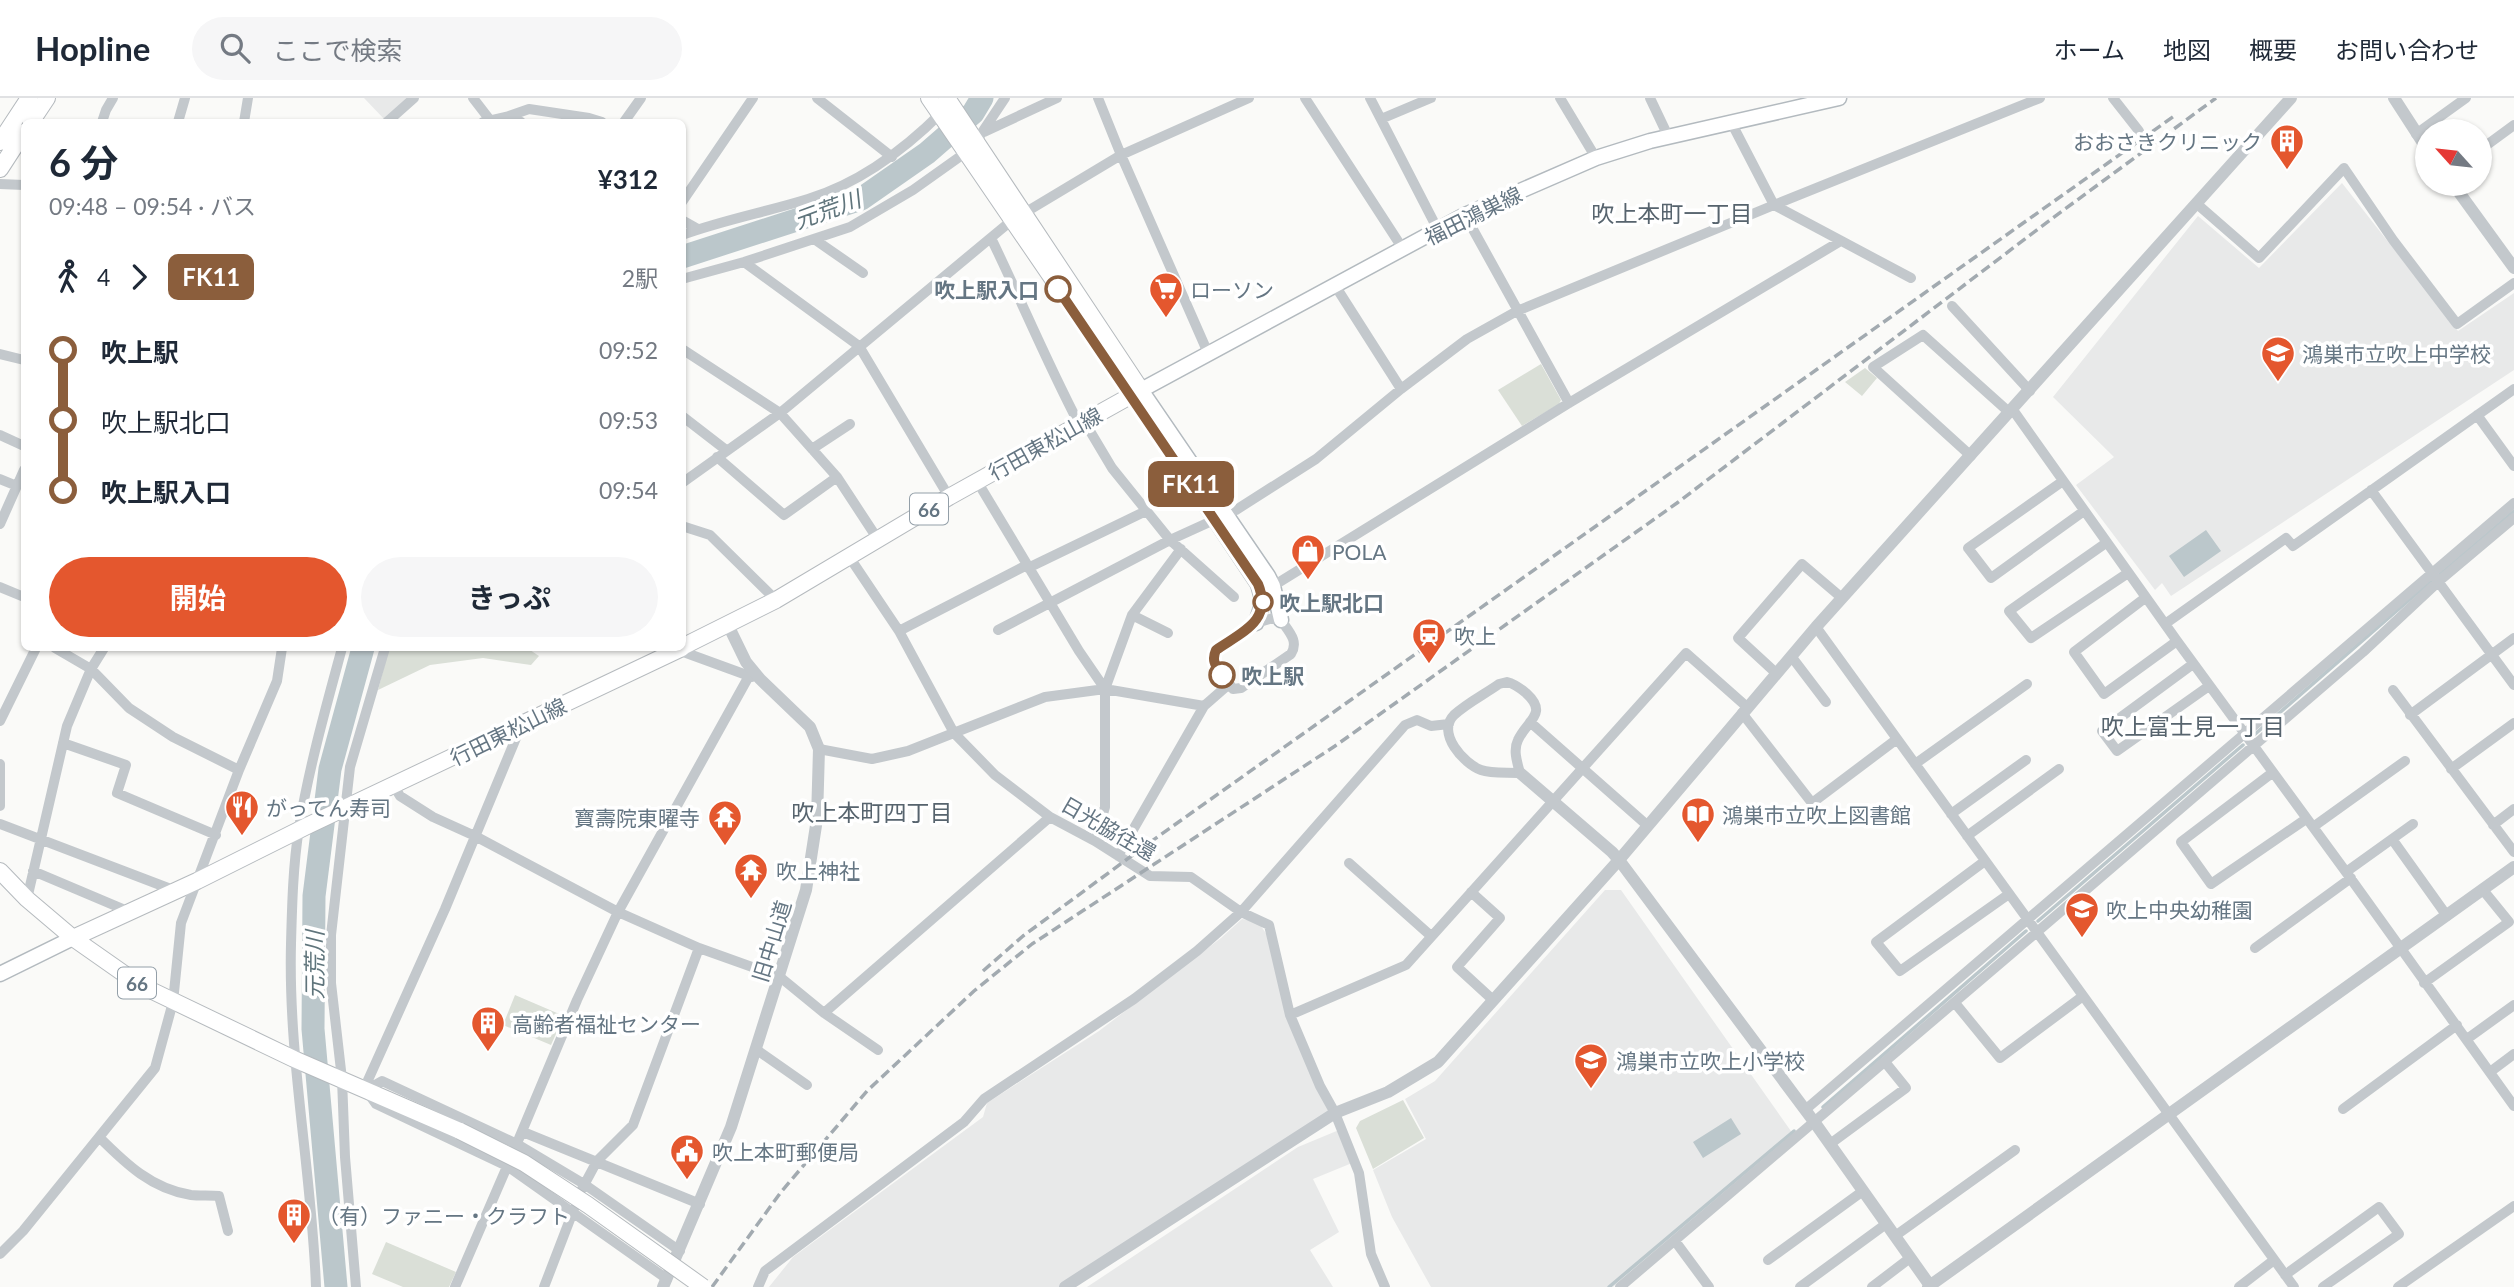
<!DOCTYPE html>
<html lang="ja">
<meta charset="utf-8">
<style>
body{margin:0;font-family:Lato,"Noto Sans JP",sans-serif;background:#f6f6f7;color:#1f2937;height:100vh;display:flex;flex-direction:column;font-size:26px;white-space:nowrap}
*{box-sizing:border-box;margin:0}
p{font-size:23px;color:#747a83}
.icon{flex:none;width:38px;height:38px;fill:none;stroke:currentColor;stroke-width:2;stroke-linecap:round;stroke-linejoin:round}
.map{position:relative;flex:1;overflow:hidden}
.details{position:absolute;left:21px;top:21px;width:665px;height:532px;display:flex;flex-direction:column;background:#fff;border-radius:10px;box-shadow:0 2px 5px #0004}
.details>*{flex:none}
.badge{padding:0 14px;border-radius:10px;font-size:24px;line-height:46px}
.needle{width:46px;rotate:297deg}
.buttons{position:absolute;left:2415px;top:21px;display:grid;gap:14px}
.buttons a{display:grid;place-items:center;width:77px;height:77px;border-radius:50%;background:#fff;box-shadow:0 2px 5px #0004;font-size:35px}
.map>.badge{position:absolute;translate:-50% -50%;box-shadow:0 0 0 4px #fff}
.legs{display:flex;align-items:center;gap:10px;height:77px;padding:0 28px;font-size:23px}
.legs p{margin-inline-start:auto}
.summary{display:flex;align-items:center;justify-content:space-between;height:119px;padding:0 28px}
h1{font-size:38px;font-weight:700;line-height:52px}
.cta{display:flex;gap:14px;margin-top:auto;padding:14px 28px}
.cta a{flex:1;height:80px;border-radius:42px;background:#e4572e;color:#fff;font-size:28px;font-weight:700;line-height:80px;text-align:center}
.cta a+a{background:#f6f6f7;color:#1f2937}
ul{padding:0 28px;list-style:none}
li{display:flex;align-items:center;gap:24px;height:70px;font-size:26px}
li i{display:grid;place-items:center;width:10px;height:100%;margin:0 9px;background:currentColor}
li i::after{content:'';width:18px;height:18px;margin:-9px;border:5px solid;border-radius:50%;background:#fff}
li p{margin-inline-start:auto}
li:first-child i{background:linear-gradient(#0000 50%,currentColor 0)}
li:last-child i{background:linear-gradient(currentColor 50%,#0000 0)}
header{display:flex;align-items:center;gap:42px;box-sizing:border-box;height:98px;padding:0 35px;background:#fff;border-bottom:2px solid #e0e1e3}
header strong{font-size:33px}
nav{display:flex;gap:38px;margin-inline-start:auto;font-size:24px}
.search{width:490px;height:63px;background:#f6f6f7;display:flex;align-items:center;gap:18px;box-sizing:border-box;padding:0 24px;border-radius:38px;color:#747a83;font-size:26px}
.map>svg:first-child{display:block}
.built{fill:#e8e9e9}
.green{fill:#dadfd7}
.water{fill:#bbc7cb}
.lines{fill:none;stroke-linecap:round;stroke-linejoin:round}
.stream{stroke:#bbc7cb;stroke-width:3.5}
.river{stroke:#bbc7cb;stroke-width:23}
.secondary-casing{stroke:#b3babf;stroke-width:17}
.primary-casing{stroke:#b5babe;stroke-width:18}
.trunk-casing{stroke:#b4b9bd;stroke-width:18}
.minor{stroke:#c3c8cc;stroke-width:10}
.tertiary{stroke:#c3c8cc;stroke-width:12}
.secondary{stroke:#fff;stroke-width:14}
.primary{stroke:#fff;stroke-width:16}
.trunk{stroke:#fff;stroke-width:16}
.rail{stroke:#a2aab0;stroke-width:3.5;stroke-dasharray:10 5;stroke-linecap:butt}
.primary-bridge-casing{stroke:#b5babe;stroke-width:18;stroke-linecap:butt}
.primary-bridge{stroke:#fff;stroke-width:16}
.line-1-casing{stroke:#fff;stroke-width:16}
.line-1{stroke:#8b5e3c;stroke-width:10}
.stop-1-dot{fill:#fff;stroke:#8b5e3c;stroke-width:3.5}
.labels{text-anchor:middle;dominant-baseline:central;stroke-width:7;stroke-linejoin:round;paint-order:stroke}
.shield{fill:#fff;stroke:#939fa8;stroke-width:2}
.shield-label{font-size:19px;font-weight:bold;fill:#657683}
.poi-label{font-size:21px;fill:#657683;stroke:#fff;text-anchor:start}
.street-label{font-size:21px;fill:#657683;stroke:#fff}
.stop-label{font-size:21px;font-weight:bold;fill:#657683;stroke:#fff;text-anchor:start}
.water-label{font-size:23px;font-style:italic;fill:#60757c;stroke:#fff}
.neighbourhood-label{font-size:23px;fill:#57646e;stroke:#fff}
</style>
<header>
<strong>Hopline</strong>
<div class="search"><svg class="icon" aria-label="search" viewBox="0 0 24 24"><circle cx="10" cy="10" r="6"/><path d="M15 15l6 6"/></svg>ここで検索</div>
<nav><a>ホーム</a><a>地図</a><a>概要</a><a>お問い合わせ</a></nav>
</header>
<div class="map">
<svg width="2514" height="1189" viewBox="0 0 2514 1189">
<rect width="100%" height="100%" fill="#fafaf8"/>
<path class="built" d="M364,0H410L385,22Z
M2342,85L2458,233L2514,195V272L2171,498L2162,485L2155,492L2076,387L2114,359L2053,299L2198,118L2259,170Z
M1605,792H1621L1793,1036L1613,1189H1431L1392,1119L1373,1072L1426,1041L1405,1001L1435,983Z
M1242,821L1254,823L1261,828L1269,840L1275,862L1329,1013L1059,1189H769L793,1159L983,1019L987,1005L1099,933L1221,840Z
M1339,1032L1352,1065L1313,1081L1339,1134L1310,1152L1333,1189H1087L1298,1049Z"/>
<path class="green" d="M1541,266L1561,302L1559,306L1522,328L1498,292Z
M1865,270L1877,280L1862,298L1845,284Z
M389,550H527L539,558L531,567L483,560L430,567L378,592Z
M515,897L564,918L551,947L503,927Z
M1403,1002L1424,1040L1373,1071L1356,1030L1360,1023Z
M386,1144L456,1174L449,1189H403L372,1176Z"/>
<path class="water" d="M2206,432L2221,453L2184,479L2169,458Z
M1731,1020L1741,1036L1703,1060L1693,1044Z"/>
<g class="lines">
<path class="stream" d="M2440,476L2514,413
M2254,637L2431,483
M2038,823L2243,647
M1823,1009L2026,833
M1609,1189L1794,1033"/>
<path class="river" d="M682,159L861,101L927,55L973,15L982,0
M336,1189L313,931L314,798L330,671L363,550"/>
<g class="secondary-casing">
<path id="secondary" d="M1141,292L1268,478L1273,488L1281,522
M1256,525L1263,504L1258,486L1132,297L1465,117L1596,60L1650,43L1839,0
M0,876L73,840"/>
</g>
<g class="primary-casing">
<path id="primary" d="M947,0L1141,292
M682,549L776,502L949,399L1132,297L929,0
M0,773L27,801L73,840L140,887L294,961L460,1033
M73,840L197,783L309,727L682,550"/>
</g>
<g class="trunk-casing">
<path id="trunk" d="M31,24L47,0
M0,44L29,0
M0,71L24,34"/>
</g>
<path class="minor" d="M473,0L490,22
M817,0L892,59
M1098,0L1121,57L1208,255
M1305,0L1403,151
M1370,0L1438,132
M1560,0L1596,60
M1650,0L1668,38
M2113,0L2139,33
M509,18L529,11L589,20L602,24
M1381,21L1431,0
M102,24L106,12L113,0
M178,24L185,0
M244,24L248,0
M387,24L414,0
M483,24L509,18L521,24
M624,24L641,0
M1731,24L1774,107L1911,180
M984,34L1057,0
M2416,36L2466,0
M2480,52L2514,27
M0,86L24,87
M682,104L753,0
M2197,106L2259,160L2344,70L2393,142L2457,226L2514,185
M1465,117L1569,305
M682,122L698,131
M682,137C723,122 766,114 808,101C860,85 904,52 942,14
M991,140C1021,202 1047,265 1079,326
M814,141L863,175
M744,164L859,248L949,399
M682,181L744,164L850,129L913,92L965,55L975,45L1005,0
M1336,189L1401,291
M1952,208L2030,293
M682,251L780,315L837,379L877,440
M0,256L24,262
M2013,312L2177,543L2346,774L2514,1008
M2477,317L2514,368
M682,318L726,352
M1084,323L1112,370L1170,442L1234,499
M0,337L24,348
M812,351L850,326
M1971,358L1873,269L1923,237L2010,315
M717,359L784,417L837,379
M0,381L17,388
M977,383L1079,553L1105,591
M2063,383L1968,450L1991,480L2084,413
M682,385L780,315L1011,123L1121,57L1249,0
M2371,392L2514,587
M0,426L24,372
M682,428L710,437L776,502
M2106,445L2009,513L2031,540L2128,475
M848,457L899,533L954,635L995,677L1050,719L1095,743L1150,778L1191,779L1241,814L1269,827L1290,917L1320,988L1335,1015L1359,1075L1371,1156L1385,1189
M1028,470L1146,413
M1273,488L1569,305L1839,144
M0,489L24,499
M2145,500L2074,554L2104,596L2177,543
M1132,517L1168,535
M1273,520L1281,522C1289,534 1299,543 1291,556L1241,590L1233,591L1214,565L1216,552L1256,525Z
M2165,526L2286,440L2293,448L2514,291
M1816,529L2294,1189
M998,532L1170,442L1236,412L1316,361L1401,291L1467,241L1517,213L1774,107L2040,0
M899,533L1027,467
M55,550L91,571L129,610L173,639L239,672
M678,552L752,579
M1791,558L1826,604
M2193,566L2102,633L2117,653L2209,588
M1776,575L1738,540L1802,466L1842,500
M1507,584C1515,586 1520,590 1526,595C1549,616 1527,622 1518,642C1513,652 1517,664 1520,675C1508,674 1492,676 1481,672C1464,666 1436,635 1454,617C1467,605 1485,596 1499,586Z
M2393,592L2514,754
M1742,615L1812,705L1897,641
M2410,617L2514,540
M0,623L36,550
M1530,624L1648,728
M63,645L126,667L117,695L216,737
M819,651L872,661L908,653L1045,599L1105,591L1204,608
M0,666V708
M1915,666L2027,586
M2451,671L2514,625
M2272,675L2181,744L2211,786L2306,721
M394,688L400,698L433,719L475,738L618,814L699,850L780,879L824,915L878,952
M1951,716L2026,662
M0,726L176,793
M2493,727L2514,711
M2313,729L2405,663
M1967,738L2059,671
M2392,741L2447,818
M1095,743L1105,709V591L1132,517L1181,451
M1118,758L1204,608L1228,587
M1985,763L1876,844L1900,873L2009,796
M1349,765L1431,838
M33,773L130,814
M2346,774L2413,726
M1471,794L1500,820L1457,869L1493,902
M27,801L67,628L91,571L104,550
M2255,850L2351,780
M2424,885L2509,824L2483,792
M1955,905L2000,960L2083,898
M824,915L1050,719
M1290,917L1406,867L1686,555L1747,609
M2467,941L2514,907
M757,952L807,987
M2490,974L2514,956
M364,991L445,811L516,640L513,631
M2343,1011L2457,927
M1805,1012L2514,405
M523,1034L700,1106
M99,1039C126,1066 152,1091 191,1097C200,1098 210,1097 219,1098L228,1133
M1830,1046L1906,990L1885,964
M515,1050L577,902L618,814L749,578
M582,1091L597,1063L633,1027L699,850
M1895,1138L2015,1052
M1675,1143L1709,1189
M0,1156L23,1133L155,970L173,904L181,825L239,672L277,583L282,550
M1768,1162L1863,1093
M2285,1177L2379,1109L2399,1136L2323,1189
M667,1181L507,1068L376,1006L366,992L382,983L517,1046L584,1086L680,1153
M316,1189C312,1074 288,961 291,846C292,808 293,767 299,730C309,669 326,609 342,550
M356,1189L345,1059L342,981L331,885V837L350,669L385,550
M455,1189L509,1064
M544,1189L574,1111
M758,1189L765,1173L964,1024L984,1001L1134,901L1197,853L1241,814L1405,627L1417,622L1431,628L1449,626
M1620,1189L2037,834L2363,554L2438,484L2514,420
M1800,1189L1886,1126
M1872,1189L1910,1160
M2239,1189L2274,1162
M2398,1189L2514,1108"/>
<path class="tertiary" d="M2394,0L2427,51
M2453,86L2514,170
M1520,675L1612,754L1619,762L1815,1025L1931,1189
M663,1189L731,1029L806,792L817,721L819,651L810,629L760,581L746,564L728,527
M1065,1189L1335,1015L1388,994L1438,964L1619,762L1816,529L2291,0
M1928,1189L2514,769"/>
<use href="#secondary" class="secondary"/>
<use href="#primary" class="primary"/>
<use href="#trunk" class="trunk"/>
<path class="rail" d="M983,873L1023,838L1149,745L2177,16
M712,1189L781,1094L867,993L974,893L1032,846L1335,648L1677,405L2050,122L2216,0"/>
<g class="primary-bridge-casing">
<path id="primary-bridge" d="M460,1033L524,1065L588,1107L703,1189"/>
</g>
<use href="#primary-bridge" class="primary-bridge"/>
</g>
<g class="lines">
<g class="line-1-casing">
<path id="line-1" d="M1058,191L1258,486C1273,523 1242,534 1216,552C1211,563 1216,568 1222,577"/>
</g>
<use href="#line-1" class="line-1"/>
</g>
<defs>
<g id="building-pin" transform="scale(1.75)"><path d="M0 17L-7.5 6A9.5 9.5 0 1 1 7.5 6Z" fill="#e4572e" stroke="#fff"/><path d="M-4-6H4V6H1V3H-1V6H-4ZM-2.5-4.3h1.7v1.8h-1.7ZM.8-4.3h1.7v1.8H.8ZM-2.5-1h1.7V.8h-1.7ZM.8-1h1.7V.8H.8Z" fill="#fff"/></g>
<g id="supermarket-pin" transform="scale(1.75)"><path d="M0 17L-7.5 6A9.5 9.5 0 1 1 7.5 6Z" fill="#e4572e" stroke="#fff"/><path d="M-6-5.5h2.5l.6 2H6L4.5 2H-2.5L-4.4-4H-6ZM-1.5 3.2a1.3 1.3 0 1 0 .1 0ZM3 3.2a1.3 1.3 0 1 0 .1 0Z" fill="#fff"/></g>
<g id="school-pin" transform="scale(1.75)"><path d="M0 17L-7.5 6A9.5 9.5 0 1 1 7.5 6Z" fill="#e4572e" stroke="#fff"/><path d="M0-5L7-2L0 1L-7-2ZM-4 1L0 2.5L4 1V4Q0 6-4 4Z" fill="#fff"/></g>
<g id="shop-pin" transform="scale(1.75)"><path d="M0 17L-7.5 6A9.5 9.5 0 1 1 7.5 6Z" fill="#e4572e" stroke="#fff"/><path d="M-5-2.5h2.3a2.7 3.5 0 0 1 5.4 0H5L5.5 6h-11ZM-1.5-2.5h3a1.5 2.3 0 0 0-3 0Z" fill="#fff"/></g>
<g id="station-pin" transform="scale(1.75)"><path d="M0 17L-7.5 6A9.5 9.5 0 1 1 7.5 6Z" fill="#e4572e" stroke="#fff"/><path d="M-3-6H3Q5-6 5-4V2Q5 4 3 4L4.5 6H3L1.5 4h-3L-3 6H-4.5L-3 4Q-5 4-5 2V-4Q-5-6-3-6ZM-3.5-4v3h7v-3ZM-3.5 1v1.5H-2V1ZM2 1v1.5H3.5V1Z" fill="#fff"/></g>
<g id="restaurant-pin" transform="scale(1.75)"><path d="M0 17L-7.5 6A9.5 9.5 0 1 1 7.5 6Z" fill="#e4572e" stroke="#fff"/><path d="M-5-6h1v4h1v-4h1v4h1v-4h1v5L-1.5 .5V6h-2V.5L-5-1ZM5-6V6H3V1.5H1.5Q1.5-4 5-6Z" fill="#fff"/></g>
<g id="library-pin" transform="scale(1.75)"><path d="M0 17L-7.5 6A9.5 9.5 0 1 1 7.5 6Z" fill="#e4572e" stroke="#fff"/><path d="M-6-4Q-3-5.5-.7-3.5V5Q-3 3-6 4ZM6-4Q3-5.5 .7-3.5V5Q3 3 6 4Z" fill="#fff"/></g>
<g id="temple-pin" transform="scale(1.75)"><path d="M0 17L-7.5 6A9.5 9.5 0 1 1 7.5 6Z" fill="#e4572e" stroke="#fff"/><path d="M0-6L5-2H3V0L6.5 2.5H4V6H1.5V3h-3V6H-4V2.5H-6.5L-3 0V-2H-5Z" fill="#fff"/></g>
<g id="civic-pin" transform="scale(1.75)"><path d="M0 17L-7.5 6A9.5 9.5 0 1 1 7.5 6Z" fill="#e4572e" stroke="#fff"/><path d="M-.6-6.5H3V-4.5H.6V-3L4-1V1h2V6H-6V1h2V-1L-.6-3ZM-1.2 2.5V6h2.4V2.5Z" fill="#fff"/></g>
</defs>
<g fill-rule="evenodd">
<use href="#building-pin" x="2287" y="43"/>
<use href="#supermarket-pin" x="1166" y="191"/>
<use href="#school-pin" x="2278" y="255"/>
<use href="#shop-pin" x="1308" y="453"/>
<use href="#station-pin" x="1429" y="537"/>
<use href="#restaurant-pin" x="242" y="709"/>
<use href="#library-pin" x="1698" y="716"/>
<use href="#temple-pin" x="725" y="719"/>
<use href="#temple-pin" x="751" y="772"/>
<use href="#school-pin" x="2082" y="811"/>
<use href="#building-pin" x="488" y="925"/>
<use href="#school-pin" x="1591" y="962"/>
<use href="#civic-pin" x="687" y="1053"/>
<use href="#building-pin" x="294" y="1117"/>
</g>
<g class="stop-1-dot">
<circle cx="1058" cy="191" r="12"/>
<circle cx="1263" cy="504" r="9"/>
<circle cx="1222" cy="577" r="12"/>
</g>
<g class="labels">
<g class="shield">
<rect x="910" y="395.5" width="38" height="31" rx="5"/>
<rect x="118" y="869.5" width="38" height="31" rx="5"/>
</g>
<g class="shield-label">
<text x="929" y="411">66</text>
<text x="137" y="885">66</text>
</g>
<g class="poi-label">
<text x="2262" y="43" text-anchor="end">おおさきクリニック</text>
<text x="1190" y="191">ローソン</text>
<text x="2302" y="255">鴻巣市立吹上中学校</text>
<text x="1332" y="453">POLA</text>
<text x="1454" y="537">吹上</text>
<text x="266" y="709">がってん寿司</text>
<text x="1722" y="716">鴻巣市立吹上図書館</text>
<text x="700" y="719" text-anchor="end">寶壽院東曜寺</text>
<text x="776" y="772">吹上神社</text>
<text x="2106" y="811">吹上中央幼稚園</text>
<text x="512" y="925">高齢者福祉センター</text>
<text x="1616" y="962">鴻巣市立吹上小学校</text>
<text x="712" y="1053">吹上本町郵便局</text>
<text x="318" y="1117">（有）ファニー・クラフト</text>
</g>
<g class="street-label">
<text transform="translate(1473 117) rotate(-26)">福田鴻巣線</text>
<text transform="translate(1045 345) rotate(-29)">行田東松山線</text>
<text transform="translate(508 633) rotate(-26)">行田東松山線</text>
<text transform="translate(1109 730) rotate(30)">日光脇往還</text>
<text transform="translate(771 843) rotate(-73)">旧中山道</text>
</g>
<g class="stop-label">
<text x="1039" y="191" text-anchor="end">吹上駅入口</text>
<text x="1279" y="504">吹上駅北口</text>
<text x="1241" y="577">吹上駅</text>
</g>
<g class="water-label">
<text transform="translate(827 111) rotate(-20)">元荒川</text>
<text transform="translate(314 867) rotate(-90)">元荒川</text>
</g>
<g class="neighbourhood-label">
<text x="1672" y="115">吹上本町一丁目</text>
<text x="2193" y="628">吹上富士見一丁目</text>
<text x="872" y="714">吹上本町四丁目</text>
</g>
</g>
</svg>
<div class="buttons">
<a><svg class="needle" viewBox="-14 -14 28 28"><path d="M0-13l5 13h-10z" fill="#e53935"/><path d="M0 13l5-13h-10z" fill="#747a83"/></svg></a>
</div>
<b class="badge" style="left:1191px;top:386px;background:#8b5e3c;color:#fff">FK11</b>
<section class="details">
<div class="summary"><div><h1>6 分</h1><p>09:48 – 09:54 · バス</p></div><b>¥312</b></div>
<div class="legs"><svg class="icon" aria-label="walk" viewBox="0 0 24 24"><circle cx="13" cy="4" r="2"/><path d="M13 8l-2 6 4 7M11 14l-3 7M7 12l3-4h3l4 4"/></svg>4<svg class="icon" aria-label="forward" viewBox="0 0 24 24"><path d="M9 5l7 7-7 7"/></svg><b class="badge" style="background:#8b5e3c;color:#fff">FK11</b><p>2駅</p></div>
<ul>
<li><i style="color:#8b5e3c"></i><b>吹上駅</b><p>09:52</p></li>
<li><i style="color:#8b5e3c"></i><span>吹上駅北口</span><p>09:53</p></li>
<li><i style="color:#8b5e3c"></i><b>吹上駅入口</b><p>09:54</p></li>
</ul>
<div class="cta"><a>開始</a><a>きっぷ</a></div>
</section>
</div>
